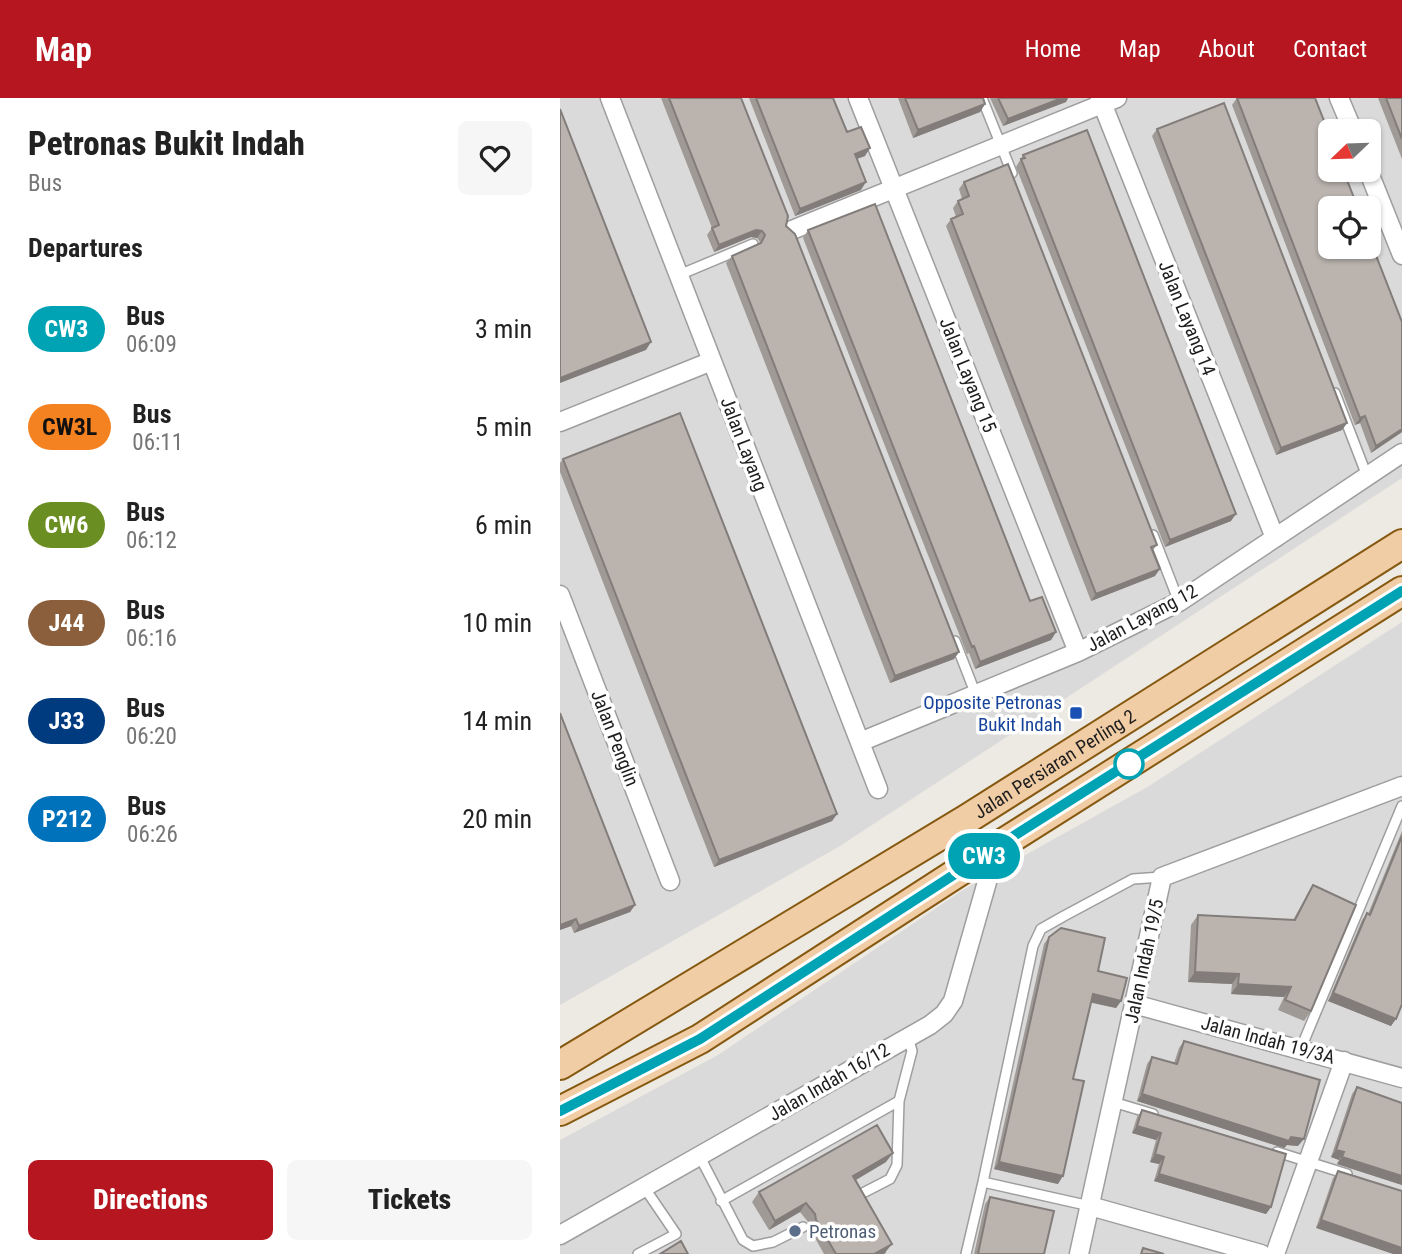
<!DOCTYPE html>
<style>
body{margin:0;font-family:"Roboto Condensed",sans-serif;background:#f6f6f6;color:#222;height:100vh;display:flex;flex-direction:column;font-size:26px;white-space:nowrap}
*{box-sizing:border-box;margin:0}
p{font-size:23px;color:#767676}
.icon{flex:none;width:38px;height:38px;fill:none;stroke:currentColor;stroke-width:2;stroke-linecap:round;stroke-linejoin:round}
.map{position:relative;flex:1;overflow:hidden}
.panel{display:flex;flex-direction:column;background:#fff;width:560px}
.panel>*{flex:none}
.badge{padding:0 14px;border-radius:23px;font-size:24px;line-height:46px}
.needle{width:46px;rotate:247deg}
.fabs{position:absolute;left:758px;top:21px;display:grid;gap:14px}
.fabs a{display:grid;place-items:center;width:63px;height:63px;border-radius:10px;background:#fff;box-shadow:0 2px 5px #0004;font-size:35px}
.map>.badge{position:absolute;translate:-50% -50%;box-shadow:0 0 0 4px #fff}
h2{padding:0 28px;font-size:26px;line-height:63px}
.round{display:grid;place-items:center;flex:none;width:74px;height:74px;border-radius:10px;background:#f6f6f6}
.summary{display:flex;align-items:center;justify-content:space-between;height:119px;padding:0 28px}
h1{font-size:33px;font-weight:800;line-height:52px}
.primary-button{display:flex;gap:14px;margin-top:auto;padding:14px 28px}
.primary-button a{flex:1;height:80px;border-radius:10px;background:#b5161f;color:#fff;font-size:28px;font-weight:800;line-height:80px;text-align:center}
.primary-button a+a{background:#f6f6f6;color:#222}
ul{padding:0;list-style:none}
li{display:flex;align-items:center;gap:21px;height:98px;padding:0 28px}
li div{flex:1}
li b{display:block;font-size:26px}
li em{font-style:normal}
li .badge{min-width:77px;font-weight:700;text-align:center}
header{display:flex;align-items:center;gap:42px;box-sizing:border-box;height:98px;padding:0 35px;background:#b5161f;color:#fff}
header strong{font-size:33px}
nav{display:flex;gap:38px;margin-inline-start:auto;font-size:24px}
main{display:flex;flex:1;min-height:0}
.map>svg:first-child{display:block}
.residential{fill:#dbdada;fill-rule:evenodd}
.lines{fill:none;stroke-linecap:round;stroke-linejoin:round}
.service-casing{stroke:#9e9e9e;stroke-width:12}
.minor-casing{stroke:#9e9e9e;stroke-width:21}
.primary-casing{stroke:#865910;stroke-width:32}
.service{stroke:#fff;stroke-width:9}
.minor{stroke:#fff;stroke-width:18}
.primary{stroke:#f1cda6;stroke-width:28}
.wall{fill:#a09a96}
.shaded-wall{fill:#827d7a}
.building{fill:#bab3ae;stroke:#827d7a;stroke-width:2}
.line-casing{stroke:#fff;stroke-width:16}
.line{stroke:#00a3b4;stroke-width:10}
.transit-dot{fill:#1a4fb4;stroke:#fff;stroke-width:2.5}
.stop-dot{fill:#fff;stroke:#00a3b4;stroke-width:3.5}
.service-dot{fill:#5c6f8a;stroke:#fff;stroke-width:2.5}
.labels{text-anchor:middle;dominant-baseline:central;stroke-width:7;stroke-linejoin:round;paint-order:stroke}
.street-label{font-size:19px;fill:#1d1d1d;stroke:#fff}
.transit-label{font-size:19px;fill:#164399;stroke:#fff;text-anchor:end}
.service-label{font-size:19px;fill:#4e5e75;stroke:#fff;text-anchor:start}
</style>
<header>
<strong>Map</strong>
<nav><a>Home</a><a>Map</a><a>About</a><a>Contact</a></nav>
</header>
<main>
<section class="panel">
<div class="summary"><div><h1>Petronas Bukit Indah</h1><p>Bus</p></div><a class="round"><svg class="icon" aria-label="heart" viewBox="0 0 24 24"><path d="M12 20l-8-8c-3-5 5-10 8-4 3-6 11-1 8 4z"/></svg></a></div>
<h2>Departures</h2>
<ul>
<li><span class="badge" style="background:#00a3b4;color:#fff">CW3</span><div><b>Bus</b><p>06:09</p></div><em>3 min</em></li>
<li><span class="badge" style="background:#f58220;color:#111">CW3L</span><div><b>Bus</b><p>06:11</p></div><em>5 min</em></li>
<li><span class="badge" style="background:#6b8e23;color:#fff">CW6</span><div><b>Bus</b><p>06:12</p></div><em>6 min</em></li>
<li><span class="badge" style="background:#8b5e3c;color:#fff">J44</span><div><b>Bus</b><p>06:16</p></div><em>10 min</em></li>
<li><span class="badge" style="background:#003b80;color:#fff">J33</span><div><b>Bus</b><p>06:20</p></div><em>14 min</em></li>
<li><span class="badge" style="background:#0072bc;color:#fff">P212</span><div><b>Bus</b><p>06:26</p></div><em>20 min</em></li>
</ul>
<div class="primary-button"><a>Directions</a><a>Tickets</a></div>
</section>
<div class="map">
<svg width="842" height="1156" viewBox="0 0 842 1156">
<rect width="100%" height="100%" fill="#edeae4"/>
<path class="residential" d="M0,0H842V380L280,748L0,907ZM770,33H808V72H770ZM770,110H808V149H770Z
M842,524V1156H0V1042L158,957L403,792L589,688Z"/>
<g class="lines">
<g class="service-casing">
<path id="service" d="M422,0L452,75
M119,177L193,146
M775,295L807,378
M593,437L619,504
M395,543L416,597
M741,950L842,708
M553,1004L593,1016
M717,1054L787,1076
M139,1057L183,1142L193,1148L213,1144L243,1129
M423,1084L530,1108
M299,1097L330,1081L337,1067L339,1003L352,953L348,939
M161,1103L339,1003
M78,1156L116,1136L84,1089
M406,1156L423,1084L473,848L481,831L504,818L573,781L602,779"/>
</g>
<g class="minor-casing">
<path id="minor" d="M50,0L318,691
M298,0L518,554
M540,0L715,440
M779,0L793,33
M808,72L842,157
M232,132L557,0
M0,324L152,263
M0,497L110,783
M300,644L518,554L619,504L842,355
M574,906L842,980
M530,1108L701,1156
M0,1137L370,927L384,916L393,903L437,749
M519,1156L602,779L842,688
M715,1156L784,963"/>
</g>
<g class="primary-casing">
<g id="primary">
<path id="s1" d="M0,967L407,721L842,446"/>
<path d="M0,1013L140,941L437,749L842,493"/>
</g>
</g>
<use href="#service" class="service"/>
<use href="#minor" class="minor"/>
<use href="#primary" class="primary"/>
</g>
<path class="wall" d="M101,0H181L226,128L399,554L394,561L330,585L166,165L172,158L199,146L200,144L197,140L191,139L154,154L147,137L152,130Z
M189,0H273L287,34L305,58L297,61L301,92L235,118Z
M338,0H423L425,6L420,14L353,40Z
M430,0H508L506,4L443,28Z
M677,0L842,224V334L811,355L800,325L795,327L672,7Z
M818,0H842V61Z
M597,31L787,325L782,332L716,357L592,38Z
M463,57L671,423L605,449L456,69Z
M404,84L597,447L593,452L595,478L531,503L386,128L391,121L396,119L393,110L398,103L402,101L399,91Z
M248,132L470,503L496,534L491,542L415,571L409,555L407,556L243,140Z
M3,361L277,716L272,723L154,769L0,374V365Z
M0,615L75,807L70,814L14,835L11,828L0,832Z
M842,733V910L841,909L831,928L768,903L802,822L807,815L808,816Z
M753,787L751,913L744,923L718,912L724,899L671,896L672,886L628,884L631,827L638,817L733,822L747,797Z
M489,839L538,873L561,903L556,910L531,904L513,981L498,1086L434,1071L484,846Z
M624,943L738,1048L727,1047L724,1050L577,1003L587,966L592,959L614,965L619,950Z
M797,989L842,1005V1087L777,1066L779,1062L771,1059L792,996Z
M582,1012L711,1109L706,1116L594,1083L599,1066L590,1064L596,1042L572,1035L577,1019Z
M326,1064L296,1082L326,1155L324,1156H264L250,1131L249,1125L240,1114L209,1132L192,1104L199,1094Z
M778,1073L842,1093L756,1130L773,1080Z
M430,1099L484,1156H414L425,1106Z"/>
<path class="shaded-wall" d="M502,0H508L506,4L443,28L448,21Z
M425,6L420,14L353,40L358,32Z
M310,50L305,58L290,63L295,56Z
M306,84L301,92L235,118L240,111Z
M196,132L202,133L197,140L191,139L154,154L159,147Z
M91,244L86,252L0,285V280Z
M805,318L800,325L795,327L800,320Z
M787,325L782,332L716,357L721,350Z
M842,331V334L811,355L816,348Z
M676,416L671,423L605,449L610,442Z
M600,471L595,478L531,503L536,496Z
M496,534L491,542L415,571L420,564Z
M399,554L394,561L330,585L335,578Z
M277,716L272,723L154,769L159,762Z
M75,807L70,814L14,835L19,828Z
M16,821L11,828L0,832V827Z
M635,874L679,876L672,886L628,884Z
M678,886L731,889L724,899L671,896Z
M773,895L836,921L831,928L768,903Z
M533,896L561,903L556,910L528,904Z
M582,996L731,1039L744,1041L738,1048L727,1047L724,1050L577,1003Z
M577,1028L601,1035L596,1042L572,1035Z
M776,1052L784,1054L779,1062L771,1059Z
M333,1055L326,1064L287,1087L293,1078Z
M595,1056L604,1059L599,1066L590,1064Z
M782,1059L842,1078V1087L777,1066Z
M439,1064L503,1078L498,1086L434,1071Z
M599,1076L711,1109L706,1116L594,1083Z
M246,1105L240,1114L209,1132L215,1123Z
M761,1122L842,1150V1156H833L756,1130Z
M332,1146L324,1156H314Z"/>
<path class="building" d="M109,0H181L228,118L226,128L235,136L399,554L335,578L172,158L201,145L205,137L202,133L196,132L159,147L152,130L159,127Z
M196,0H273L287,34L301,29L310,50L295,56L306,84L240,111Z
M345,0H423L425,6L358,32Z
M438,0H502L448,21Z
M677,0H755L770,38V72H783L798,110H770V149H808V137L842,224V331L816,348L805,318L800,320Z
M826,0H842V41Z
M664,5L787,325L721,350L597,31Z
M0,11L91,244L0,280Z
M527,32L676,416L610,442L461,61L465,60L463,57Z
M448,66L597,447L591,449L600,471L536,496L391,121L403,116L398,103L409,98L404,84Z
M315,106L470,503L482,499L496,534L420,564L414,548L412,549L248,132Z
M120,315L277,716L159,762L3,361Z
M0,615L75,807L19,828L16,821L0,827Z
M842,738V906L836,921L773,895L807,815L810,817Z
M753,787L796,807L751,913L725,902L731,889L678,886L679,876L635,874L638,817L735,822Z
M501,830L545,840L538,873L567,880L561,903L533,896L513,981L524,983L503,1078L439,1064L489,839Z
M624,943L760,982L744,1041L731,1039L729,1043L582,996L592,959L617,966Z
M797,989L842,1005V1078L782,1059L784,1054L776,1052Z
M582,1012L726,1056L711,1109L599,1076L604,1059L595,1056L601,1035L577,1028Z
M317,1027L333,1055L293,1078L332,1146L314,1156H276L256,1122L255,1116L246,1105L215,1123L199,1094Z
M778,1073L842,1093V1150L761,1122Z
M430,1099L494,1113L484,1156H418Z
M121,1143L128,1156H100Z
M583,1150L604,1156H581Z"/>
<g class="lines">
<g class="line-casing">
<path id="line" d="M0,1013L140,941L460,734L842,493"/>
</g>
<use href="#line" class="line"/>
</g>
<rect class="transit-dot" x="509" y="608" width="14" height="14" rx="3.5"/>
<circle class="stop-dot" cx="569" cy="666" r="14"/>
<circle class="service-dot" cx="235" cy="1133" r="7"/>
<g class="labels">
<g class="street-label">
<text transform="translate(627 220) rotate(68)">Jalan Layang 14</text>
<text transform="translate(408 277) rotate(68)">Jalan Layang 15</text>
<text transform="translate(184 346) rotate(69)">Jalan Layang</text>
<text transform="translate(582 520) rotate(-28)">Jalan Layang 12</text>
<text transform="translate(55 640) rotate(69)">Jalan Penglin</text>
<text stroke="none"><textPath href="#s1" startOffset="579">Jalan Persiaran Perling 2</textPath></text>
<text transform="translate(584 863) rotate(-78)">Jalan Indah 19/5</text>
<text transform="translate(708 942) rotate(15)">Jalan Indah 19/3A</text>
<text transform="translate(269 984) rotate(-30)">Jalan Indah 16/12</text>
</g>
<g class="transit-label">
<text x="502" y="604">Opposite Petronas<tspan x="502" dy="22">Bukit Indah</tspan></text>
</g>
<g class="service-label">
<text x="249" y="1133">Petronas</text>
</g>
</g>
</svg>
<div class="fabs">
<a><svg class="needle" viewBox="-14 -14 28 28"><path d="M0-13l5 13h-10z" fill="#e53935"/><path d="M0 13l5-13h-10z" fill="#767676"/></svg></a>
<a><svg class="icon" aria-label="locate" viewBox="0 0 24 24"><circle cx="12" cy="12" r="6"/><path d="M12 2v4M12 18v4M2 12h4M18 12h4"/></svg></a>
</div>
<b class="badge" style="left:424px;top:758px;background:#00a3b4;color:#fff">CW3</b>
</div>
</main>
